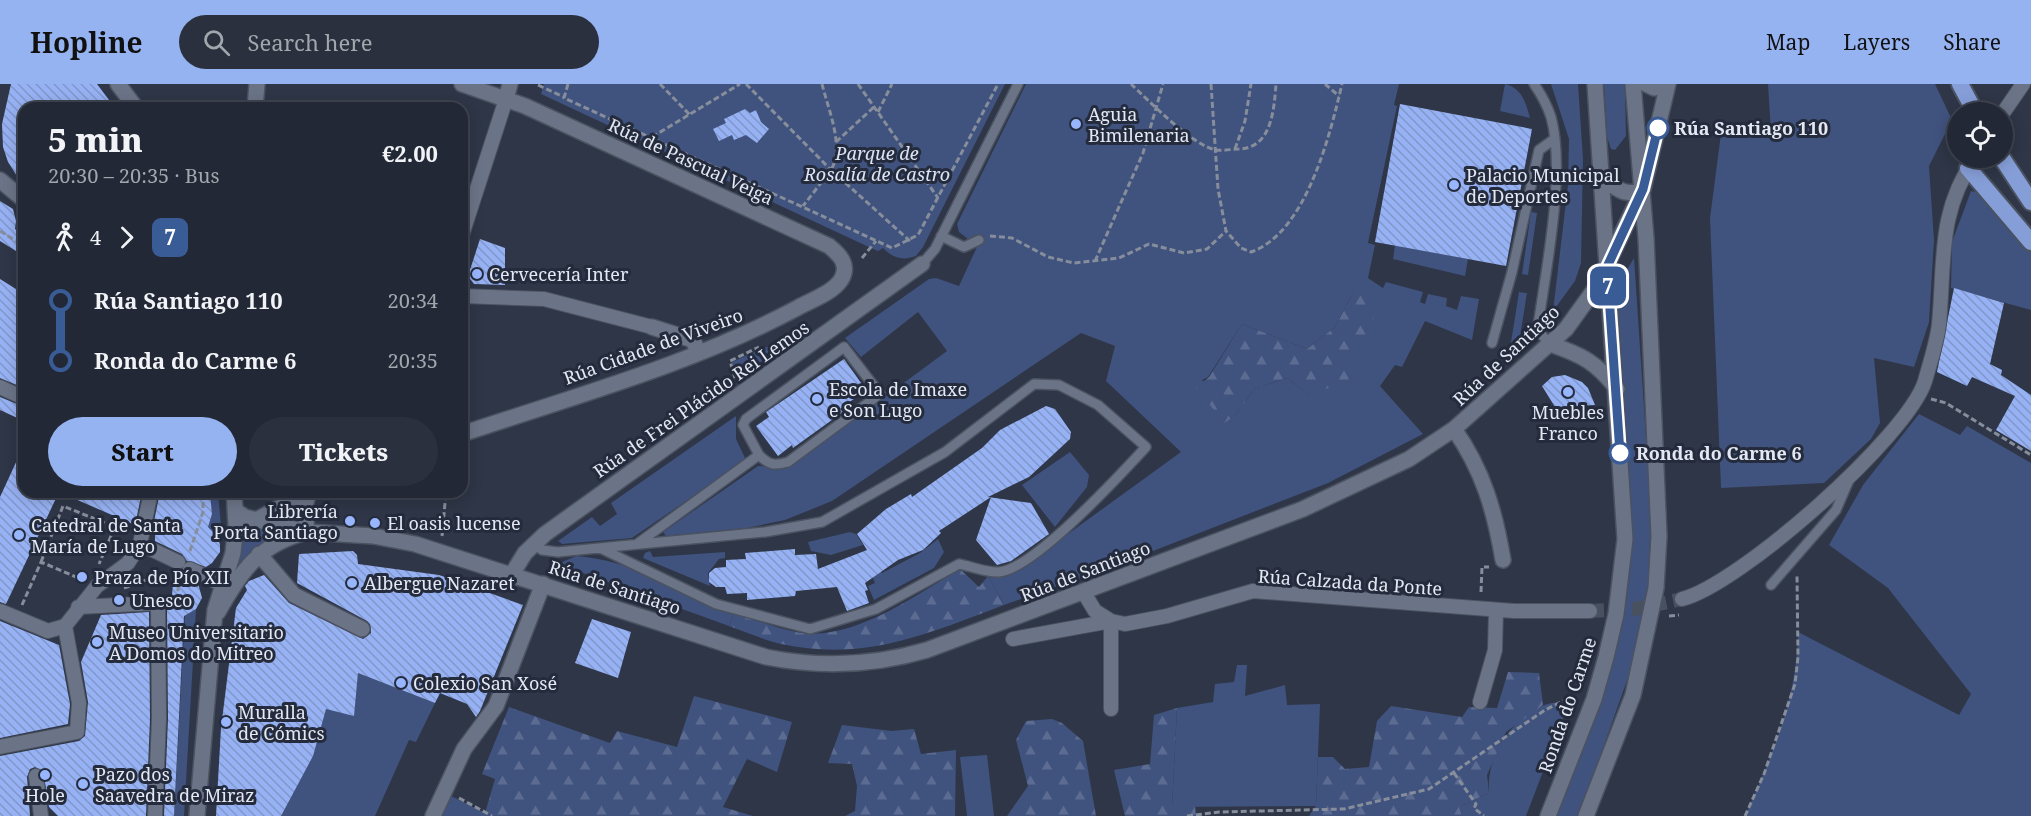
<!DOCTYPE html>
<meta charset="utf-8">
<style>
body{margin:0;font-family:"Noto Serif",serif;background:#2a303d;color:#f1f3f6;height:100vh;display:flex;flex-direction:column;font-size:22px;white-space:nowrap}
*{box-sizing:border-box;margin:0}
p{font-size:20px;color:#a2a6ad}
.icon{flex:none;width:33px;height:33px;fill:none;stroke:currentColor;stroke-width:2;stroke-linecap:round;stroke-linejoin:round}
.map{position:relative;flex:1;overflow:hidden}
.sheet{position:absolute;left:18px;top:18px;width:450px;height:396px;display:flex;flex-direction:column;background:#222835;border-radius:18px;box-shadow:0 3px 15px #0003,0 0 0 2px #3f4450}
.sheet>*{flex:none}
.badge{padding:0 12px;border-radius:9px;font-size:21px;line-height:39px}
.fabs{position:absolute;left:1947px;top:18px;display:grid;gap:12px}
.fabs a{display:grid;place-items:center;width:66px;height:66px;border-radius:50%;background:#222835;box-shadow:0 3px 15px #0003,0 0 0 2px #3f4450;font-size:30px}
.map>.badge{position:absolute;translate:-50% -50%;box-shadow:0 0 0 3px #fff}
.legs{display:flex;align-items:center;gap:9px;height:66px;padding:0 30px;font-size:20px}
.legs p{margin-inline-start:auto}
.summary{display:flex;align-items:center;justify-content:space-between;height:102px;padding:0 30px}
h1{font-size:33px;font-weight:800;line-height:45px}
.cta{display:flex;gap:12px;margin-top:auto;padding:12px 30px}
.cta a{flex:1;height:69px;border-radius:36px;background:#95b2f1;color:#111;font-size:24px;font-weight:800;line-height:69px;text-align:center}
.cta a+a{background:#2a303d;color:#f1f3f6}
ul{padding:0 30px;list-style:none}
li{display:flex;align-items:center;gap:21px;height:60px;font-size:22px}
li i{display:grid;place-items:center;width:9px;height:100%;margin:0 8px;background:currentColor}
li i::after{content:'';width:15px;height:15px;margin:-8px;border:4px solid;border-radius:50%;background:#222835}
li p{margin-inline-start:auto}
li:first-child i{background:linear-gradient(#0000 50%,currentColor 0)}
li:last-child i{background:linear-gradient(currentColor 50%,#0000 0)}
header{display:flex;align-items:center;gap:36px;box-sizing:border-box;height:84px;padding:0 30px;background:#95b2f1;color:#111}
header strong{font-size:28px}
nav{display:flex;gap:33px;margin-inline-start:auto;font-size:21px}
.search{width:420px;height:54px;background:#2a303d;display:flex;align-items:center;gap:15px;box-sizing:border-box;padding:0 21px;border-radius:33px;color:#a2a6ad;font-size:22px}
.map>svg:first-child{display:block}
.green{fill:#40527e;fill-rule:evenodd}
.forest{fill:url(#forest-firs)}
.building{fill:url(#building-back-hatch)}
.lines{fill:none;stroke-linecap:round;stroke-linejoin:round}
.pedestrian-tunnel{stroke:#495161;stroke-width:14;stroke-dasharray:14 7;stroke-linecap:butt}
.service-casing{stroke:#4b5260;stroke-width:12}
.pedestrian-casing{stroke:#4b5260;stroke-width:16}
.minor-casing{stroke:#4b5260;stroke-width:18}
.tertiary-casing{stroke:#4b5260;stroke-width:18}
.trunk-casing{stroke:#4b5260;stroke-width:20}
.path{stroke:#868d9b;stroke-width:3;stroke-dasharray:6 3;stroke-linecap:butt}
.service{stroke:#6b7487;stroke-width:9}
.pedestrian{stroke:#6b7487;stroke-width:14}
.minor{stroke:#6b7487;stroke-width:15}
.tertiary{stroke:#6b7487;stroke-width:15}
.trunk{stroke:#869ed8;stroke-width:16}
.line-1-casing{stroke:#fff;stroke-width:14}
.line-1{stroke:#3a5c96;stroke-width:9}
.poi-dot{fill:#98b6fd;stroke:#242b3c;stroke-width:2}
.stop-1-dot{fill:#fff;stroke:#3a5c96;stroke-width:3}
.labels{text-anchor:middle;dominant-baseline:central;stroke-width:6;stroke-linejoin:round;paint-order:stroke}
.poi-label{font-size:18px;fill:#e3e8f3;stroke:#242b3c;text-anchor:start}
.stop-label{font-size:18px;font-weight:bold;fill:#e3e8f3;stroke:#242b3c;text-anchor:start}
.park-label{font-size:18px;font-style:italic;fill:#dce4f6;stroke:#242b3c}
.street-label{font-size:18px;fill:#e3e8f3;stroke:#242b3c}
</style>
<header>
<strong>Hopline</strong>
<div class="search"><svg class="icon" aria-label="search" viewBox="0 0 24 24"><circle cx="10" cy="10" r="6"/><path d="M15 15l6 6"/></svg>Search here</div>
<nav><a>Map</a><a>Layers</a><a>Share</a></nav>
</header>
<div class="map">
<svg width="2031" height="732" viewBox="0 0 2031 732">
<defs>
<pattern id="forest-firs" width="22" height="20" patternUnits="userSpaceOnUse" patternTransform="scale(1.5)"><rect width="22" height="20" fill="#40527e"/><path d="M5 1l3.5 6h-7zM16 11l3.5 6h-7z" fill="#5b6b91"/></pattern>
<pattern id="building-back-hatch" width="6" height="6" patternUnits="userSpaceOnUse" patternTransform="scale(1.5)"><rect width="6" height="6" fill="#97b2f4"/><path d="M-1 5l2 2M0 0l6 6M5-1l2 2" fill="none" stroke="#8297c9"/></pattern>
</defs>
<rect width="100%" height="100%" fill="#2e3647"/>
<path class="green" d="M544,0H1005L923,163L916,172C902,177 893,174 883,164L878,167L871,164L541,10Z
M1026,0H1399L1394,21L1397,22L1368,159L1375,161L1368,194L1383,204L1386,198L1423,208L1420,218L1425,220L1428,210L1447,214L1446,222L1457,226L1461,212L1479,215L1472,256L1425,237L1402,283L1395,281L1380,302L1423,350L1328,399L1104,486L1004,521L988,492L1005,493L1032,476L1181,368L1106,297L1115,262L1081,249L832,417L785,436L747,444L666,452L663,448L758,382L786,383L802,374L947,267L918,228L861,273L845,254L929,195L936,194L959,202L982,152L968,155L959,148L957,140ZM1355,205L1309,311L1287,294L1254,305L1235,332L1202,296L1208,293L1242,240L1307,265L1335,243Z
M1505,0C1522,4 1526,19 1530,34L1500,27Z
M1551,0H1578L1583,75L1581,179L1575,197L1553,227L1568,101L1569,55Z
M1604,0H1625L1626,52L1615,66L1611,65L1607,53Z
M1768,0H1935L1952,36L1929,82L1934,156L1929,238L1914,283L1874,274L1880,339L1871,355L1824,399L1721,404L1710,134L1722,42L1751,39L1753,47L1771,48Z
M1971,107L1985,110L2031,167V226L1951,204L1952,158Z
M1531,128L1537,129L1528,191L1522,190Z
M1395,161L1468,175L1465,192L1393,175Z
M1634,174L1651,428L1648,504L1630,588L1579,732H1555L1612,570L1626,516L1630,457L1616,204Z
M1519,208L1527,209L1518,265L1511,272L1509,271Z
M785,255L787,261L737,296L732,278Z
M1919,330L1960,351L1967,342L2031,379V732H1745C1771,674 1798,612 1798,548L1959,631L1971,610L1888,504L1829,461L1863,401Z
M736,332V355L746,376L632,454L562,460L558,457L592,433L600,442L617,430L611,419Z
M1070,368L1089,391L1087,403L1055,443L1022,401Z
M210,408H218L221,442L218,453L207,445L212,430Z
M242,440L278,447L237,483L235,481Z
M850,448L856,450L863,461L831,471L811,467L808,458Z
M938,455L944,468L934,484L874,516L868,502L875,499L870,487L876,484L882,489L920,469Z
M650,467L653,473L725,468V474L719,475L708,489L710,502L643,474L645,469Z
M576,472C631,476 684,507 734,529L729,542L558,480Z
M196,525L184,732H174L185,529Z
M1237,581H1247L1245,612L1285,601L1287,621L1320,620L1316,722L1172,723L1177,624L1213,618L1215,600L1234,598Z
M358,589L435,619L416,658L409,656L375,732H281L326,625L353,631L354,628Z
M1570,617L1526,732H1462L1459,723L1489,709C1486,672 1509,638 1542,622C1550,618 1562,618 1570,617Z
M987,671L994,732H967L960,673Z
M449,711L491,732H439Z"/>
<path class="forest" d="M1355,205L1379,219L1348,297L1309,311L1287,294L1254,305L1235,332L1224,339L1196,303L1209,293L1242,240L1307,265L1335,243Z
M960,485L979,503L988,492L1004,521C927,550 865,578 781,560C764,556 746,548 729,542L734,529C754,535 775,544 796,548C851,559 914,512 960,485Z
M1508,588L1539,589L1543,621L1506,648L1487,691L1489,709L1459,723L1462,732H1309L1316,722L1318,673H1333L1345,685L1369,683L1377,637L1391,622L1462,633L1469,623L1497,624Z
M694,612L792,638L777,688L747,675L723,723L753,732H491L485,729L495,695L482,690L509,623L610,659L617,647L677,663Z
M1177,624L1172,722H1195L1196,732H1125L1114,686L1150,680L1154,631Z
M1052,635L1062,639L1083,657L1096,732H1007L1028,702L1016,656L1026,637Z
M842,641L892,647L914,645L921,670L956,666L955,732H845L855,727L857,702L852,680L828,679Z"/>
<path class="building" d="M11,0H97L115,24H24V103L8,78L3,63L2,40Z
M1400,20L1532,45L1506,182L1375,158Z
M745,25L750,29L756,26L761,38L769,45L757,59L746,51L734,56L732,51L719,57L713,45L726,39L724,35Z
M0,117L13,125L16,137L15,145L24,151V172L0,157Z
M480,155L505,164V201L474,200L468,192Z
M0,195L24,210V304L0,294Z
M1954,204L2004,219L1990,280L2002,286L2001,291L2031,311V367L1996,346L2015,312L1972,293L1967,302L1937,288Z
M844,275L866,306L840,325L843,328L793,364L792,361L778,372L756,342L769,333L766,328Z
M1565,291L1582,298L1588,304L1595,321L1555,323L1542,302L1552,293Z
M0,313L24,323V337L0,326Z
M1046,322L1055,325L1071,348L1070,355L1029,393L988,413L1031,419L1049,450L1011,477L997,481L976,456L991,413L939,447L941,449L923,466L898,476L865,499L868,506L865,507L869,519L847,527L837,503L796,507L795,512L747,516V509L727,510L725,503H716L709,498V489L715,484L726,483V476L746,475L745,469L795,465V471L816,470L818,485L867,466L857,450L886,425L911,410L912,413L982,364L1000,346Z
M24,361V408H142L135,441L59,408L6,520L0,518V413Z
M160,408H210L212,430L208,443L218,453L220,461V468L212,479L206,483L187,477L182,470L155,457V448L152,447Z
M353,467L357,471L358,480L439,491L523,521L480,627L476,633L467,620L440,609L435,619L358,589L354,632L326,625L313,672L281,732H216L221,644L236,524L247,506L245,502L249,497L264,491L289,519L363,555L371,549L370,540L367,537L297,499L299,470Z
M174,486H181L186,493L198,499L202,514L196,525L184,532L174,732H164L168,635L167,524H171Z
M149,528L150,635L146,732H58L49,723L43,687L35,683L30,685L27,693L30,732H0V672L79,657L85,652L88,618L81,578L101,531Z
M592,535L631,548L618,594L575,579Z
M0,537L59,561L70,620L68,640L0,654Z"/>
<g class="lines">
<path class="pedestrian-tunnel" d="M1590,527L1634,525L1682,515"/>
<g class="service-casing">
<path id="service" d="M1534,0C1541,10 1547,21 1551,33C1566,88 1546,185 1538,242L1540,249L1550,260
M941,152L964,163L979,156
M922,180L935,165L1018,0
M1492,259L1512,188L1539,66L1553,56
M534,459L542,466L558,468L765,448L822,438L945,368L1034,300L1059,301L1098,321L1146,363C1120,391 1034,485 999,488C987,489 970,482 959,480L876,525L810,545L716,520L600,464
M637,460L759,371L743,341L746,335L844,263L880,310L788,378C774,382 769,381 759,371
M1771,501L1836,426L1849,396"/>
</g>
<g class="pedestrian-casing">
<path id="pedestrian" d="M2003,29L2023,0
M462,151L506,15
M462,212L544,215L652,243
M0,303L24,314
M140,460L178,478
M190,485L221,500
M1084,509L1095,527L1111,537
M1682,515C1739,501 1908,352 1925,297C1930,279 1937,258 1939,240C1945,178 1937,129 1975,74
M78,523L158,519L159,635L155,732
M0,527L48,547L65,542L97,502L128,479L140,460L151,408
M1013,555L1111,537L1125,540L1167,532L1253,507L1514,527H1590
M1480,618L1495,566L1496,526
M1111,625V537
M0,663L77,648L79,619L65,542
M36,692L41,732"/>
</g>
<g class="minor-casing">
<path id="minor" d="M118,0L136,24
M1646,0L1654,4L1664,0
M506,15L510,0
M255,24L257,0
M1602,89C1613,103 1625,115 1643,105
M652,243L693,256L698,268
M1550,260C1582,271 1596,278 1617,305
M1454,345C1483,386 1495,428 1503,476
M462,350C575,312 693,280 799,223C812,216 832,209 841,196C850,181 840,171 829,162L525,22L462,0
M236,427L245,433L307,448
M258,435L308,408
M307,448L305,422L309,408
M259,470L294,511L362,545
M512,490L525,469L545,450L922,180
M218,528C241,487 259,460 307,448
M433,732L464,665L496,622L543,500
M1548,732L1594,615L1606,573L1616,530L1625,455L1595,0
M1586,732L1633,611L1656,504L1659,452L1646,154L1633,0"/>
</g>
<g class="tertiary-casing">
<path id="tertiary" d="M0,96L24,116
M307,448L373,452L415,460L766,573C821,584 873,582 927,566L1303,425L1409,375L1454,345L1566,245L1597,202L1643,105L1668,0
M197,732L215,526L233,469L236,441L234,408"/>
</g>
<g class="trunk-casing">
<path id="trunk" d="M1960,0L1975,28
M2002,74L2031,118
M1968,84L2031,158"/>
</g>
<path class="path" d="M568,0L564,14L892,164L918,151L998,0
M660,0L690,31
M746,0L831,86L803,122
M822,0C828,25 845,63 831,86L910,157
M858,0L938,114
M1131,0C1149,17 1193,62 1216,66C1223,67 1232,65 1239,65C1272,64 1274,25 1276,0
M1211,0L1218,105L1226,147L1241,164L1251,168C1306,149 1330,51 1342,0
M1325,0L1339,12
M538,1L564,13
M878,28L892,0
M652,53L740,0
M836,58L874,23
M1235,65L1245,37L1251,0
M0,147L24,162
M990,152L1012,154L1048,173L1074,179L1119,174L1149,160L1184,169L1207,165L1226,147
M862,174L876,157
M1095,177L1143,69L1163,0
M735,294L730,277L759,263
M1931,315L1946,319L2031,371
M115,443L127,449
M442,452L446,408
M190,467L203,428V408
M41,478L63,422L115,443L99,480
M124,504L163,490
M1481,508L1482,483H1489
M22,521L41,478L83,496
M176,525L179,496
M1669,532L1679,531
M1454,689L1476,720L1474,724L1484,732
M459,714L492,732
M1187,732L1219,728L1344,725L1429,705L1545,626L1569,614L1574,617
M1745,732L1764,690L1795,600L1798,573L1797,491"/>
<use href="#service" class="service"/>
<use href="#pedestrian" class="pedestrian"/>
<use href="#minor" class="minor"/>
<use href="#tertiary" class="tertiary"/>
<use href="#trunk" class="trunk"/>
</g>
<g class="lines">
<g class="line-1-casing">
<path id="line-1" d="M1620,369L1607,183L1643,105L1658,44"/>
</g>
<use href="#line-1" class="line-1"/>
</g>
<g class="poi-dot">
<circle cx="1076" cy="40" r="6"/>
<circle cx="1454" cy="101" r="6"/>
<circle cx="477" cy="190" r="6"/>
<circle cx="1568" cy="308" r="6"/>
<circle cx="817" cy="315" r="6"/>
<circle cx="350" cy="437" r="6"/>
<circle cx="375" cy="439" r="6"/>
<circle cx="19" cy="451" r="6"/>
<circle cx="82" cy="493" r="6"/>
<circle cx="352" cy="499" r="6"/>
<circle cx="119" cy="516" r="6"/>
<circle cx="97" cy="558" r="6"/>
<circle cx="401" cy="599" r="6"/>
<circle cx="226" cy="638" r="6"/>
<circle cx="45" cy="691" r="6"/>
<circle cx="83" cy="700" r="6"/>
</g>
<g class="stop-1-dot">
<circle cx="1658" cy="44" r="10"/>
<circle cx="1620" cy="369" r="10"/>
</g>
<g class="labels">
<g class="poi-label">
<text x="1088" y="30">Aguia<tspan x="1088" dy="21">Bimilenaria</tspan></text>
<text x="1466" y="91">Palacio Municipal<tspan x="1466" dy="21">de Deportes</tspan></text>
<text x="489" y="190">Cervecería Inter</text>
<text x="829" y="305">Escola de Imaxe<tspan x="829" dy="21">e Son Lugo</tspan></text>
<text x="1568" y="328" text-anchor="middle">Muebles<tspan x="1568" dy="21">Franco</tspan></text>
<text x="338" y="427" text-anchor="end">Librería<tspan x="338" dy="21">Porta Santiago</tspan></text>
<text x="387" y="439">El oasis lucense</text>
<text x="31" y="441">Catedral de Santa<tspan x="31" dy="21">María de Lugo</tspan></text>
<text x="94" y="493">Praza de Pío XII</text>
<text x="364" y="499">Albergue Nazaret</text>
<text x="131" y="516">Unesco</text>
<text x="109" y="548">Museo Universitario<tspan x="109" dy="21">A Domos do Mitreo</tspan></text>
<text x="413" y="599">Colexio San Xosé</text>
<text x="238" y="628">Muralla<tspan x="238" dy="21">de Cómics</tspan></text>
<text x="95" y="690">Pazo dos<tspan x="95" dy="21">Saavedra de Miraz</tspan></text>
<text x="45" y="711" text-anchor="middle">Hole</text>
</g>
<g class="stop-label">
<text x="1674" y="44">Rúa Santiago 110</text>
<text x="1636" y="369">Ronda do Carme 6</text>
</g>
<g class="park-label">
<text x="877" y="69">Parque de<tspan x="877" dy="21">Rosalía de Castro</tspan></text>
</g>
<g class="street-label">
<text transform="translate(691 77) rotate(25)">Rúa de Pascual Veiga</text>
<text transform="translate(653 262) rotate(-20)">Rúa Cidade de Viveiro</text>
<text transform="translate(1506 271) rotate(-43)">Rúa de Santiago</text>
<text transform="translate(701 315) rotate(-35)">Rúa de Frei Plácido Rei Lemos</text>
<text transform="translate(1085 487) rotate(-21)">Rúa de Santiago</text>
<text transform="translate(1350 498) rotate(4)">Rúa Calzada da Ponte</text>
<text transform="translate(615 503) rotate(18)">Rúa de Santiago</text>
<text transform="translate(1567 621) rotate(-71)">Ronda do Carme</text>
</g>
</g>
</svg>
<div class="fabs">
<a><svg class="icon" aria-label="locate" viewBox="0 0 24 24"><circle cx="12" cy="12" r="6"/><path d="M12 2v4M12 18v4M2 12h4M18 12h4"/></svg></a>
</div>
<b class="badge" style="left:1608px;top:202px;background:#3a5c96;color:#fff">7</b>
<section class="sheet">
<div class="summary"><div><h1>5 min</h1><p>20:30 – 20:35 · Bus</p></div><b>€2.00</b></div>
<div class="legs"><svg class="icon" aria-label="walk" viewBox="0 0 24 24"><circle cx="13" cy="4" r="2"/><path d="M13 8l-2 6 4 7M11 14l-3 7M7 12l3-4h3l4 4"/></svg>4<svg class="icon" aria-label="forward" viewBox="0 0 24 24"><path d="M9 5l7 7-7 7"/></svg><b class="badge" style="background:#3a5c96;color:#fff">7</b></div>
<ul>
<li><i style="color:#3a5c96"></i><b>Rúa Santiago 110</b><p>20:34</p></li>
<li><i style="color:#3a5c96"></i><b>Ronda do Carme 6</b><p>20:35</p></li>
</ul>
<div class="cta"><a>Start</a><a>Tickets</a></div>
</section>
</div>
